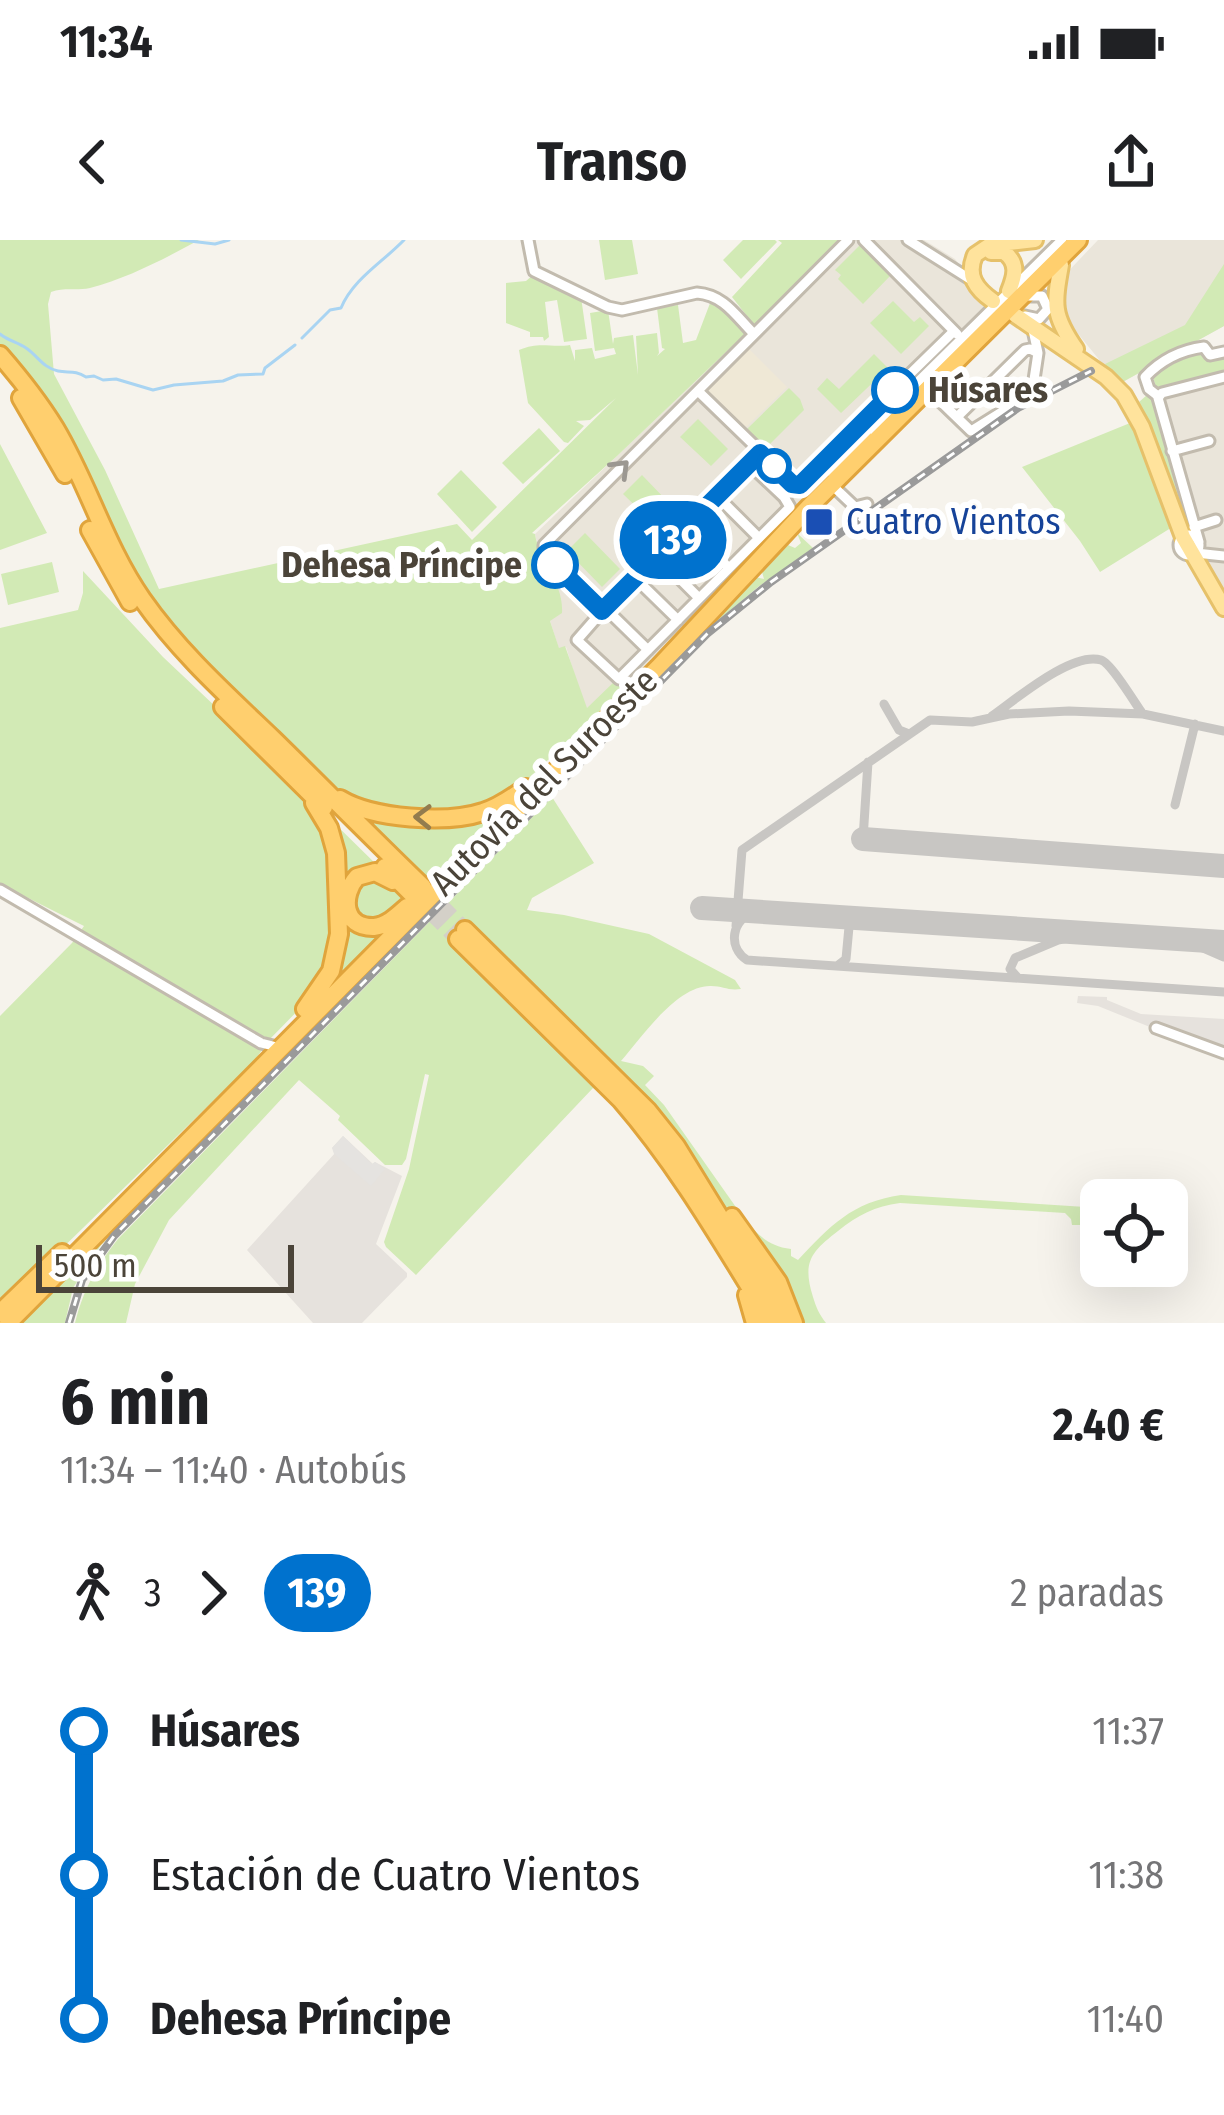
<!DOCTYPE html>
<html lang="es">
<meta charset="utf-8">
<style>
body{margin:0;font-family:"Fira Sans Condensed",sans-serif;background:#f2f2f2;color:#202124;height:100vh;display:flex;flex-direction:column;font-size:45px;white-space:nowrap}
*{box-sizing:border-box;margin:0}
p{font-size:39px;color:#757577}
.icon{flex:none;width:66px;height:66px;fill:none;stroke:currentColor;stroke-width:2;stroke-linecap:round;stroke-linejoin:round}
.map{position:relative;height:1083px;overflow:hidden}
.side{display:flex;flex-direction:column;background:#fff;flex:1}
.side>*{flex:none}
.badge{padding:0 24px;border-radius:39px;font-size:42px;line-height:78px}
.tools{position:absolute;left:1080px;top:939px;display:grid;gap:24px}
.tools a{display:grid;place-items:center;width:108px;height:108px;border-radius:18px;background:#fff;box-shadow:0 12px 48px #0002;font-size:60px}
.scale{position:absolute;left:36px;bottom:30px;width:258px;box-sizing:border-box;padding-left:12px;border:6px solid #4b4439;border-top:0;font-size:33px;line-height:42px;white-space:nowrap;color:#4b4439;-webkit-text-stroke:9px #fff;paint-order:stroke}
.map>.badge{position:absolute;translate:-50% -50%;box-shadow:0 0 0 6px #fff}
.legs{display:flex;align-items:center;gap:18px;height:132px;padding:0 60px;font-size:39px}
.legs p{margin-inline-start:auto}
.overview{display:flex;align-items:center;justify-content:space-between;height:204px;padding:0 60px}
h1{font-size:66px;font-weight:700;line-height:90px}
ul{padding:0 60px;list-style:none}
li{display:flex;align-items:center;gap:42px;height:144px;font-size:45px}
li i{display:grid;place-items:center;width:18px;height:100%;margin:0 15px;background:currentColor}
li i::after{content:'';width:30px;height:30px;margin:-15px;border:9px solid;border-radius:50%;background:#fff}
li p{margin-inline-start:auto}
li:first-child i{background:linear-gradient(#0000 50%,currentColor 0)}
li:last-child i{background:linear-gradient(currentColor 50%,#0000 0)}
.status{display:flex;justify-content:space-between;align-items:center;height:84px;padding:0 60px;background:#fff;direction:ltr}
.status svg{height:33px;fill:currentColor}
header{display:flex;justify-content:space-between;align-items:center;height:156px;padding:0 60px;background:#fff;font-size:54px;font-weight:700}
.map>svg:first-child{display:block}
.residential{fill:#eae5da}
.industrial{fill:#e6e2dd}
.education{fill:#efe8d6}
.green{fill:#d2eab5}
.parking{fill:#e5e3e0}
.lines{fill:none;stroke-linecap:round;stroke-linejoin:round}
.stream{stroke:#a9d4f2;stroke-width:3}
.taxiway{stroke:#c8c6c3;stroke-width:9}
.runway{stroke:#c8c6c3;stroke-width:24}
.highway-tunnel{stroke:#d4d0c8;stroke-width:16;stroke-dasharray:16 8;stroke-linecap:butt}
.minor-casing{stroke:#c2bbae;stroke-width:15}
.major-casing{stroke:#e6c16a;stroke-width:20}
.highway-casing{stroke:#e0a43c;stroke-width:22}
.minor{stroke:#fff;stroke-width:9}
.major{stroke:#ffe39c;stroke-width:14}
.highway{stroke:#ffcf6e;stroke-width:16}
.rail-casing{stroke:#9a9a9a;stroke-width:8}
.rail{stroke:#fff;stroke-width:3;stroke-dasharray:9;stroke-linecap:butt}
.oneway{stroke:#9c9892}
.oneway2{stroke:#937c4e}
.line-1-casing{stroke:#fff;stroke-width:27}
.line-1{stroke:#0072ce;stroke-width:18}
.stop-1-dot{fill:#fff;stroke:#0072ce;stroke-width:6}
.transit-dot{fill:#1a4fb4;stroke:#fff;stroke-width:4.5}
.labels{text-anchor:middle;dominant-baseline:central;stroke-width:12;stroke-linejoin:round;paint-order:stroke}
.stop-label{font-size:36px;font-weight:bold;fill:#4b4439;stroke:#fff;text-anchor:start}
.transit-label{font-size:36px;fill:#164399;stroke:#fff;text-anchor:start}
.street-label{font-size:36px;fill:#4b4439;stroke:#fff}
</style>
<div class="status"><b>11:34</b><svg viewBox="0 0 49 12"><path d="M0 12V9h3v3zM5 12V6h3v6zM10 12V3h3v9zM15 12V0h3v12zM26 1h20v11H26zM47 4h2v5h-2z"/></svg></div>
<header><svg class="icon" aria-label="back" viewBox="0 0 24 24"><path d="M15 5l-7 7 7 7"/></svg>Transo<svg class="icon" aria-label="share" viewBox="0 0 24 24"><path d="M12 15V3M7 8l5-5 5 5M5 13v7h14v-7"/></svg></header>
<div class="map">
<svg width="1224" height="1083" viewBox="0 0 1224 1083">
<rect width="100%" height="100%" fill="#f6f3ec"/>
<path class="residential" d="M839,0H924L955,19L990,64L852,203L701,372L625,447L616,440L588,470L584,466L566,407L559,409L550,381L557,343L549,324L539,312L535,294L746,93Z
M1098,0H1224V86L1119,144L1057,68L1059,41Z
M1224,139V354L1214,340L1197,295L1157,156Z"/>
<path class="industrial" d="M1078,756L1107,757V760L1141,774L1224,779V817L1098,766L1077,763Z
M343,896L373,924L375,922L402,936L376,1004L407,1033V1037L362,1083H313L247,1010L336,912L332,908Z"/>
<path class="education" d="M748,108L787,147L745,188L706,149Z"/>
<path class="green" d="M0,0H199C164,19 128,38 90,48C76,51 64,47 51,52L48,64L54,134L105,230L159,349L457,284L472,300L616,158L590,180L576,181L584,186L568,203L564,202L528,163L519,110C540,101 550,108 570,105L575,121V110L592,108L595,119L616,114L614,108L595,111L590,73L608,70L613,104L614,98L633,95L638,135L636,96L657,93L659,113L657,116L665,109L662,108L657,68L678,65L683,103L696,100L712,58L746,93L617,216L532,293L535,294C539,322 564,342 562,373L550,381L559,408L565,406L587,468L617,439L625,447L510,556L482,570L386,573L342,557L184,407L141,348L14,120L0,105Z
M599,0H632L638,34L605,40Z
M743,0H775L777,2L741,39L723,20Z
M778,0H838L754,85L732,57L782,3Z
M861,4L891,35L863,64L838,39L841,35L835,30Z
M1224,24V86L1119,144L1105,124L1185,85Z
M534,34L581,57L587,99L564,102L557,60L545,62L549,97L544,101L543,97H530V92L506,83V43L526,41Z
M893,61L914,82L920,77L929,86L901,114L870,83Z
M1190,112L1224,116V135L1157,152L1152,133L1177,115Z
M874,114L888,128L841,173L817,149L827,138L839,149Z
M789,148L800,159L804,170L766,208L747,189Z
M1147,155L1155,156L1183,265L1192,288L1190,293H1187L1139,162Z
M698,179L728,209L711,226L680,197Z
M1135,181L1174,286L1100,332L1080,301L1022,227Z
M539,188L560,211L523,244L502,223Z
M0,204L47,293L0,310Z
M461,230L497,267L472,292L437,254Z
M642,235L669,263L651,281L623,254Z
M585,293L620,329L602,347L567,311Z
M797,293L813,308L758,347L708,389L101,1005L73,1048L65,1083H16L755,337L764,339L762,332L788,305L795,308L801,303Z
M52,322L59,352L8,365L1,334Z
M83,331L163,417L253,502L312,566L326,590L335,706L313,755L268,801L255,820L0,1069V776L72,703L84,686L0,644V388L78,370L83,353Z
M518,555L424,644L342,563L429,580Z
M552,557L594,623L532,658L527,670L564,675L649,694L735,740L741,749C728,751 723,746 711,746C677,745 642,797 621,821L643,826L654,836L645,845L664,865L745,980C759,996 769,1006 791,1009V1016L798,1020C830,986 852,962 901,955L1101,968V977H1089L1081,985H1072L1071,979L1065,973L900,963C875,966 858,975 838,991C811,1012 802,1022 813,1057C816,1067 819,1074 826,1083H751L741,1054L665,924L619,865L593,848L416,1035L386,1007L384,1002L409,929L429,835L425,834L406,919L402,925H385L338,880L340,876L299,840L169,980L135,1044L126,1083H75C83,1050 97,1025 118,999Z
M325,574L383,631L361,632L344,671L385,689L329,746L337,724Z
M382,637L409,659L382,683L355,676V643Z"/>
<path class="parking" d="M343,896L372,924L375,922L385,929L371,946L334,914L332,908Z"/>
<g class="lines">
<path class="stream" d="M181,0L215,4L229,0
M0,94C9,101 17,102 26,108C37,115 43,128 58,131C69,133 75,130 86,137L94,136L103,140L116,139L153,150L174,145L223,141L238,135L263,134L265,128L295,105
M302,98L330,70L341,68C353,39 383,22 404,0"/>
<path class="taxiway" d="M884,464L899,490L909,494
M992,476C1015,460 1072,411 1101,420C1111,423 1135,463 1142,473
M1175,565L1195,484
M863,599L868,522
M754,672C732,679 727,707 747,720L1224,752
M736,686L742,610L930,480L972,482L1009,474L1069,471L1143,474L1224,491
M1185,700L1224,717
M837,726L846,719L849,687L862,679
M1018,738L1010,729L1015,718L1058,700L1088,694"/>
<path class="runway" d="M863,599L1224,626
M702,668L1224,702"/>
<path class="highway-tunnel" d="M423,648L465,690
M415,656L458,699"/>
<g class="minor-casing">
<path id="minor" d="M528,0L534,31L608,67L622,70L697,53C724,55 736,76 754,94
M864,0L957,94
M908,0L973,41
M1025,76L1039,79L1048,69L1042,56H1029
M698,151L795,245
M1158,156L1149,149L1145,137C1161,120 1181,110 1204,107L1210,115L1224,112
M928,157L941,162L971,191L1032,153L1038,113L1033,90
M957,177L1025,110L1030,109L1038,113
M863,196L1062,0
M1172,211L1209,201
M760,213L605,368L577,400L619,439L790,267L784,257
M749,224L784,257L954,91
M835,248L855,267L867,264
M717,256L759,298
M687,286L729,328
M1194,287L1216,280
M1179 305a10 10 0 1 1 20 0a10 10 0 1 1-20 0Z
M1199,302L1158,158L1162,153L1224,137
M1196,313L1224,316
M657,316L699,358
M635,338L678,380
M605,368L648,410
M602,372L544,313V305L848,0
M0,650L261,803L273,806
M1156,788L1224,813"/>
</g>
<g class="major-casing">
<path id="major" d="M991,12H1004C1019,23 1015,36 1009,51
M1061,25C1054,64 1052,75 1076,109
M993,61C976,49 966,36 975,15L990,5L1035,0
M1015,75L1106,137L1124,155L1142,187L1183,297L1224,368"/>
</g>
<g class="highway-casing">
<path id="highway" d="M0,115C20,138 39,162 55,188C88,243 105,306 142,359C179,412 227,455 273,499C323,548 372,598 423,647
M21,158L65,234
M833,229L863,196
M90,290L130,362
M223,467L324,567
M340,559C373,579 447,584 483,572C500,567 512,557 526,548
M385,627L414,656
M393,641L375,632L357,637C341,655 342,688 374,687C387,686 398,675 407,667
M465,690L648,871L676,906L785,1083
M458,699L621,860C680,928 724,1006 772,1083
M305,769L331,731L339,694L336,613L329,588L314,563
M732,977L778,1042L794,1083
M747,1055L755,1083
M0,1073L62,1013
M8,1083L658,428L808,268L1078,0"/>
</g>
<use href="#minor" class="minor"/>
<use href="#major" class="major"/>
<use href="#highway" class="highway"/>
<g class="rail-casing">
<path id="rail" d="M69,1083L82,1040L114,996L707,394L771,342L1018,168L1091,131"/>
</g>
<use href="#rail" class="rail"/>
</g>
<defs><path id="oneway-chevron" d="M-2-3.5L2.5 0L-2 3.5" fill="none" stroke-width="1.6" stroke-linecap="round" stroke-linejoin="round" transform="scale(3)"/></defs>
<use class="oneway" href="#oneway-chevron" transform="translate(621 228) rotate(-45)"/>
<use class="oneway2" href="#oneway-chevron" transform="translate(423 577) rotate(-179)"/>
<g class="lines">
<g class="line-1-casing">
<path id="line-1" d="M555,325L602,371L760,213L792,244L800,245L895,150"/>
</g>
<use href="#line-1" class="line-1"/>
</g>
<g class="stop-1-dot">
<circle cx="895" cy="150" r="21"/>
<circle cx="774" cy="226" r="15"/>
<circle cx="555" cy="325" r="21"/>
</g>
<rect class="transit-dot" x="804" y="267" width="30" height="30" rx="6"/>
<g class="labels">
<g class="stop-label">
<text x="928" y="150">Húsares</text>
<text x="522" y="325" text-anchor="end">Dehesa Príncipe</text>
</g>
<g class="transit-label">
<text x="846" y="282">Cuatro Vientos</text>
</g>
<g class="street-label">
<text transform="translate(544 542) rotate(-45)">Autovía del Suroeste</text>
</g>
</g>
</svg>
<div class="tools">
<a><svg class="icon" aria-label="locate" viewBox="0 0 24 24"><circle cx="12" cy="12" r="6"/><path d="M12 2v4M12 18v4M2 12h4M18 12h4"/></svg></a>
</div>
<div class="scale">500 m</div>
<b class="badge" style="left:673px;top:300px;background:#0072ce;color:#fff">139</b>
</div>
<section class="side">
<div class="overview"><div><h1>6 min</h1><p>11:34 – 11:40 · Autobús</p></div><b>2.40 €</b></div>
<div class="legs"><svg class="icon" aria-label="walk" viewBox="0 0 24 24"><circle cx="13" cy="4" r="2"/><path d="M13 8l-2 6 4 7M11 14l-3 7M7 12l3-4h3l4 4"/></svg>3<svg class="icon" aria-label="forward" viewBox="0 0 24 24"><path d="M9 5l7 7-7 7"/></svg><b class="badge" style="background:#0072ce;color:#fff">139</b><p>2 paradas</p></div>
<ul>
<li><i style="color:#0072ce"></i><b>Húsares</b><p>11:37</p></li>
<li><i style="color:#0072ce"></i><span>Estación de Cuatro Vientos</span><p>11:38</p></li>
<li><i style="color:#0072ce"></i><b>Dehesa Príncipe</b><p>11:40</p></li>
</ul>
</section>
